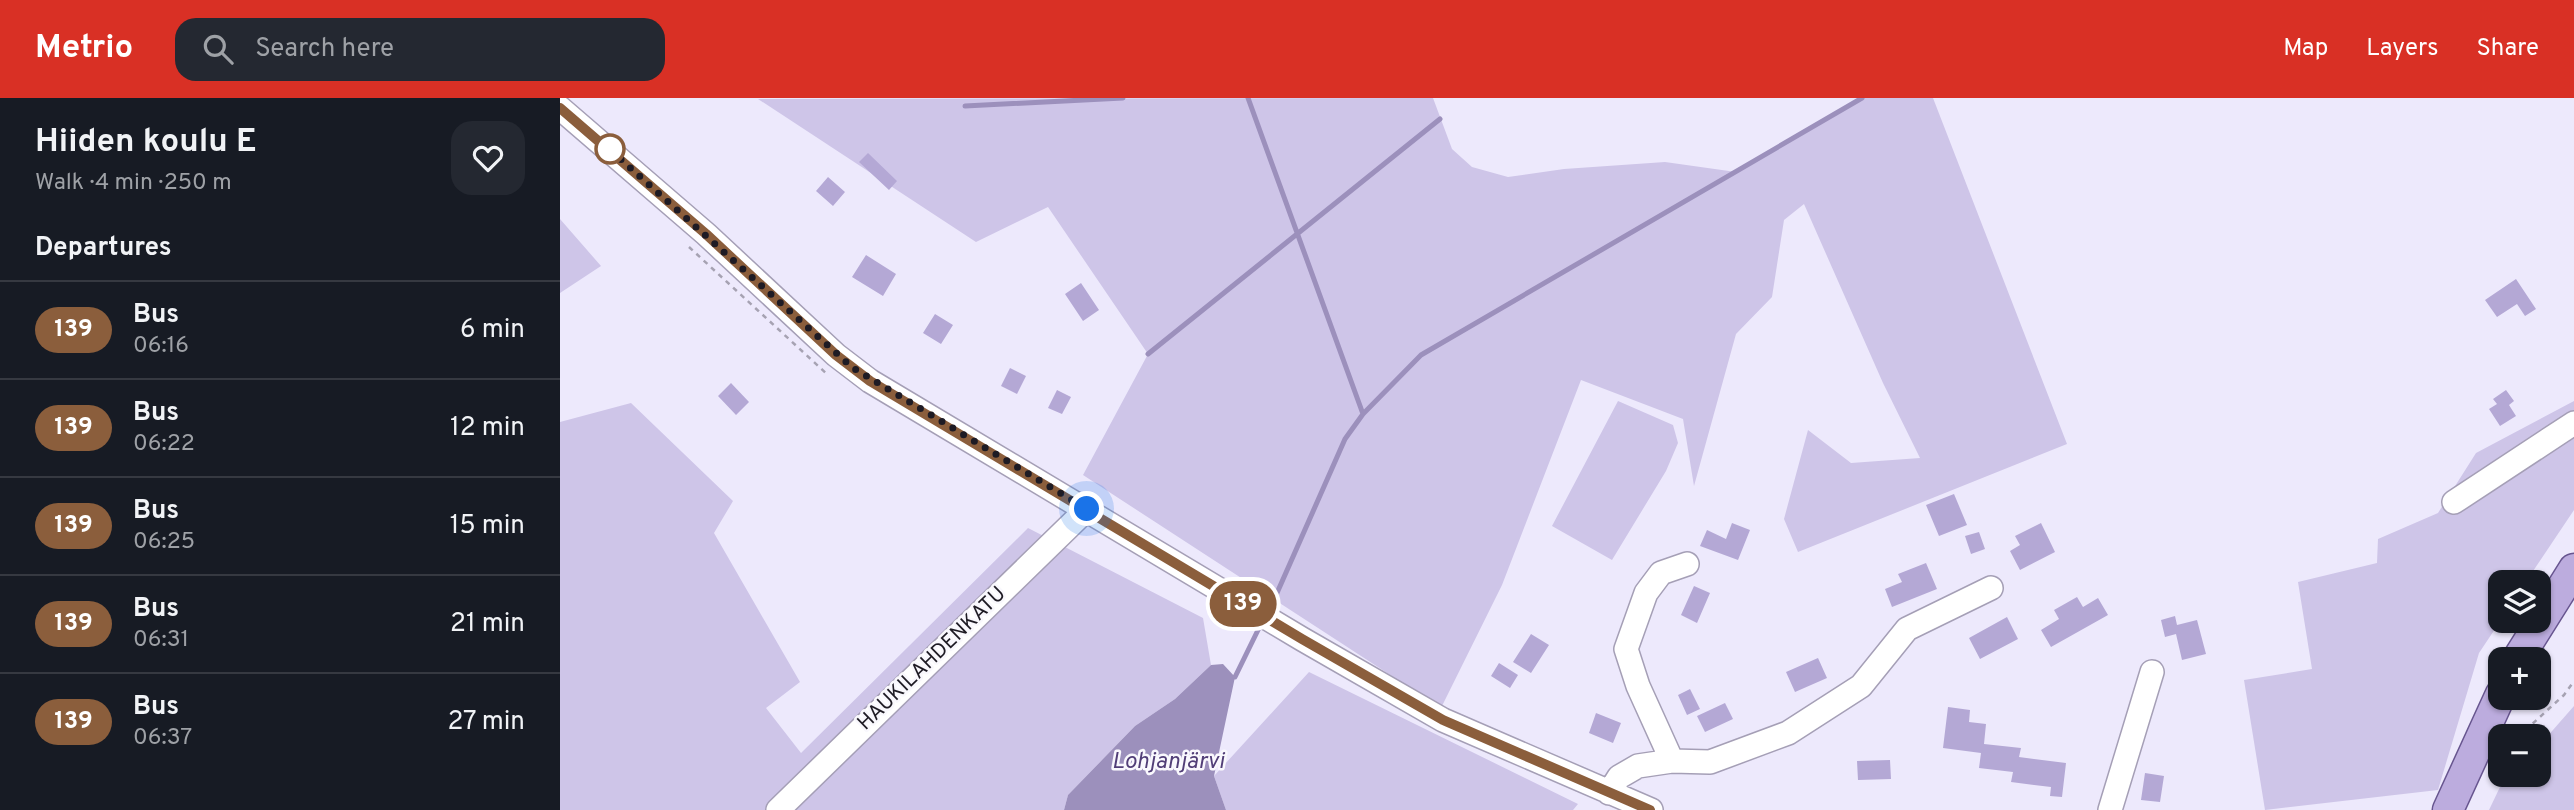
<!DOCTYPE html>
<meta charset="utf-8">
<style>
body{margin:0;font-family:Overpass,sans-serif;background:#242831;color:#f1f3f6;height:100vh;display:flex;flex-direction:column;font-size:26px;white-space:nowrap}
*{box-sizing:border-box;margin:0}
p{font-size:23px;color:#9ea1a6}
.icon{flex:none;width:38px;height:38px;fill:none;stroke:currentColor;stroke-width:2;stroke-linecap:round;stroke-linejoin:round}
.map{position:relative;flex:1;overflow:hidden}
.panel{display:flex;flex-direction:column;background:#171b24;width:560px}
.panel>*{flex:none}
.badge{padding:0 14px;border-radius:23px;font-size:24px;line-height:46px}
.controls{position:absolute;left:1928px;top:472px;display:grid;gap:14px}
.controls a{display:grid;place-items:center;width:63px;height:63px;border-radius:14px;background:#171b24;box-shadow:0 2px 5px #0004;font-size:35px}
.you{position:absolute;width:35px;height:35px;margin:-18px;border:5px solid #fff;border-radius:50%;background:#1a73e8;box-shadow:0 0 0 10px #1a73e833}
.map>.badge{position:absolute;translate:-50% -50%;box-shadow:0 0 0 4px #fff}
h2{padding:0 35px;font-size:26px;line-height:63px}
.round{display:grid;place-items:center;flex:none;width:74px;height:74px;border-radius:21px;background:#242831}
.summary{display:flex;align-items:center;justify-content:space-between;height:119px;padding:0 35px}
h1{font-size:33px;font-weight:700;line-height:52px}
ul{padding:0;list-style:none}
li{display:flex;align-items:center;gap:21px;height:98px;padding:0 35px;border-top:2px solid #363941}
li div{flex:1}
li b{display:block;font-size:26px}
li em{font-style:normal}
li .badge{min-width:77px;font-weight:700;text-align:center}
header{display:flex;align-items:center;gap:42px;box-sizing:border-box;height:98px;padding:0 35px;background:#d93025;color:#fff}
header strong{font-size:33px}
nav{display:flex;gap:38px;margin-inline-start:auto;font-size:24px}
.search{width:490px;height:63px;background:#242831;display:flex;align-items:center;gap:18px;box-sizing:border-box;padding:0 24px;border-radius:21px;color:#9ea1a6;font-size:26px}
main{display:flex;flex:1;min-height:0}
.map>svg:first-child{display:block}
.green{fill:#cec5e8}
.water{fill:#9c90bc}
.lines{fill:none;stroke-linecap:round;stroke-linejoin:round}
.stream{stroke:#9c90bc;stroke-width:5}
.building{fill:#b4a8d5}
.minor-casing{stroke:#a59fb6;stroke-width:26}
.major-casing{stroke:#67558f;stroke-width:33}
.path{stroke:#a6a2b2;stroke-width:2.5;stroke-dasharray:5 5;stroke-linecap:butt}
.minor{stroke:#fff;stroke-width:23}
.major{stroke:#bcacde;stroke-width:30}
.line-casing{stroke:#fff;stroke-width:16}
.line{stroke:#8b5e3c;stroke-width:10}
.walk{stroke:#1e1b24;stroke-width:7;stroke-dasharray:0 12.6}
.stop-dot{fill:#fff;stroke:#8b5e3c;stroke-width:3.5}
.labels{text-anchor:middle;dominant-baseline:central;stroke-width:5;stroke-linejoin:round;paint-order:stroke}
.street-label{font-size:21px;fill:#1e1b24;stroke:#f9f8fd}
.water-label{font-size:23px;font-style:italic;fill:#513e77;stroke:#f9f8fd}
</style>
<header>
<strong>Metrio</strong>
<div class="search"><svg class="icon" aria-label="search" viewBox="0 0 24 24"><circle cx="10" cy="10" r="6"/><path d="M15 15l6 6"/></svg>Search here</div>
<nav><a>Map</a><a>Layers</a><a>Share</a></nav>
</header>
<main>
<section class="panel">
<div class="summary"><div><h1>Hiiden koulu E</h1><p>Walk · 4 min · 250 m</p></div><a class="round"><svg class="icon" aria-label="heart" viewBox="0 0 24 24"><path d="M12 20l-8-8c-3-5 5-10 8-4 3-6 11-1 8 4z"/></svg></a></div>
<h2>Departures</h2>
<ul>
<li><span class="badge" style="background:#8b5e3c;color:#fff">139</span><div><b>Bus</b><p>06:16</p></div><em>6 min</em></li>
<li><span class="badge" style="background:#8b5e3c;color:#fff">139</span><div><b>Bus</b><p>06:22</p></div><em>12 min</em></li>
<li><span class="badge" style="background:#8b5e3c;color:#fff">139</span><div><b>Bus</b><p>06:25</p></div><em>15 min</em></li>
<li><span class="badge" style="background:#8b5e3c;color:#fff">139</span><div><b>Bus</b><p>06:31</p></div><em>21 min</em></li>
<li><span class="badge" style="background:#8b5e3c;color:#fff">139</span><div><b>Bus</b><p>06:37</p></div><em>27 min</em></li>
</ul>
</section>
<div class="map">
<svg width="2014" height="712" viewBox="0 0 2014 712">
<rect width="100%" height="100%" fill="#ede9fc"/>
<path class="green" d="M873,0L892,51L912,69L948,79L1004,71L1105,64L1176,74L1302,0H1373L1507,346L1238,454L1224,421L1248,332L1291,365L1360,360L1323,285L1244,106L1224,122L1212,199L1176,236L1134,388L1123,321L1021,282L942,487L881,610L523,377L588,256L488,109L416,144L198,1Z
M0,121L41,168L0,195Z
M1058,303L1113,327L1118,345L1106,373L1052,462L992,428Z
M2014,303V412L1965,485H1941V522L1919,555L1878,692L1705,712L1684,582L1752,571L1738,484L1817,465L1818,441L1878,415L1916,355Z
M71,305L173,403L154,435L240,584L206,610L241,655L468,430L643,520L651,567L615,601L575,628L508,697L504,712H0V324Z
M749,574L1018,706L1013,712H666L654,678Z
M2014,608V712H1929L1940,689L1952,677H1979V648Z"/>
<path class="water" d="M663,566L675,579L654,678L666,712H504L508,697L575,628L615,601L651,567Z"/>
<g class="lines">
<path class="stream" d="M688,0L803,316
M405,8L563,0
M588,256L880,21
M713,504L785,341L803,316L861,257L1302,0
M675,579L699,530"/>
</g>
<path class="building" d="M308,55L337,83L329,92L299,64Z
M268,79L285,94L273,108L256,93Z
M306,157L336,176L323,198L292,179Z
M1956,181L1976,211L1965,218L1957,206L1937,219L1925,202Z
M521,185L539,212L523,223L505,196Z
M375,216L393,227L381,246L363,235Z
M450,270L466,278L457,296L441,288Z
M171,285L189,304L176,317L158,298Z
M497,292L511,299L502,316L488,310Z
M1946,292L1954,303L1949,307L1956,318L1940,328L1929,311L1937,306L1933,301Z
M1394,396L1407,427L1379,438L1366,407Z
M1172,425L1190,432L1178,462L1140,448L1147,432L1166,441Z
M1481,425L1495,454L1460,472L1450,453L1460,447L1455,438Z
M1419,434L1425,451L1411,456L1405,438Z
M1366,465L1377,491L1332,509L1325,491L1342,484L1338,476Z
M1134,488L1150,495L1137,525L1121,517Z
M1517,499L1523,509L1538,500L1548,517L1491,549L1481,532L1499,521L1494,512Z
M1615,518L1617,527L1637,522L1646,556L1622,562L1616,536L1605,539L1601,522Z
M1447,519L1458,541L1420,561L1409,540Z
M971,536L989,547L971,575L953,564Z
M1258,560L1267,580L1235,594L1226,574Z
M939,565L958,577L950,590L931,578Z
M1130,591L1140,611L1127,617L1118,597Z
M1165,605L1173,621L1145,634L1137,618Z
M1388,609L1410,612L1409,624L1426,626L1424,646L1461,650L1459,659L1506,665L1502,699L1490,698L1491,689L1451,684L1453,674L1419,670L1421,655L1383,650Z
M1036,615L1061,625L1053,645L1029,635Z
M1330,662L1331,681L1298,682L1297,663Z
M1585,675L1604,678L1600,704L1581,702Z"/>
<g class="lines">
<g class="minor-casing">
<path id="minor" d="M0,10L146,136L276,257L310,283L742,541L883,622L1091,712
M1894,404L2014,325
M1112,663L1078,588L1066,551L1086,495L1101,475L1127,466
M1049,695L1059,679L1078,668L1112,663L1150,664L1228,635L1301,588L1347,531L1431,490
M218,712L527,411
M1550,712L1592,574"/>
</g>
<g class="major-casing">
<path id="major" d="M1957,562L2014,471
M1888,712L1941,596"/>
</g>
<path class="path" d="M129,149L268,277
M1958,639L2004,597L2014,583"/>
<use href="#minor" class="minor"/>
<use href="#major" class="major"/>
</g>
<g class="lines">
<g class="line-casing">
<path id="line" d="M0,10L146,136L276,257L310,283L742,541L883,622L1090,712"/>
</g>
<use href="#line" class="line"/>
<path class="walk" d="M50,51L46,48L293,270L527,411"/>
</g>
<circle class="stop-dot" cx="50" cy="51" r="14"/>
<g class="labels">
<g class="street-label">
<text transform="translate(372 561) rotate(-44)">HAUKILAHDENKATU</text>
</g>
<g class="water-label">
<text x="608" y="664">Lohjanjärvi</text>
</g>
</g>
</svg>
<div class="controls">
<a><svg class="icon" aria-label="layers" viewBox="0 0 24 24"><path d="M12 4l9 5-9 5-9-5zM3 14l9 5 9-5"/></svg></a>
<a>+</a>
<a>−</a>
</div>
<div class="you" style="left:527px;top:411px"></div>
<b class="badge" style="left:683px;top:506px;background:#8b5e3c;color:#fff">139</b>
</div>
</main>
